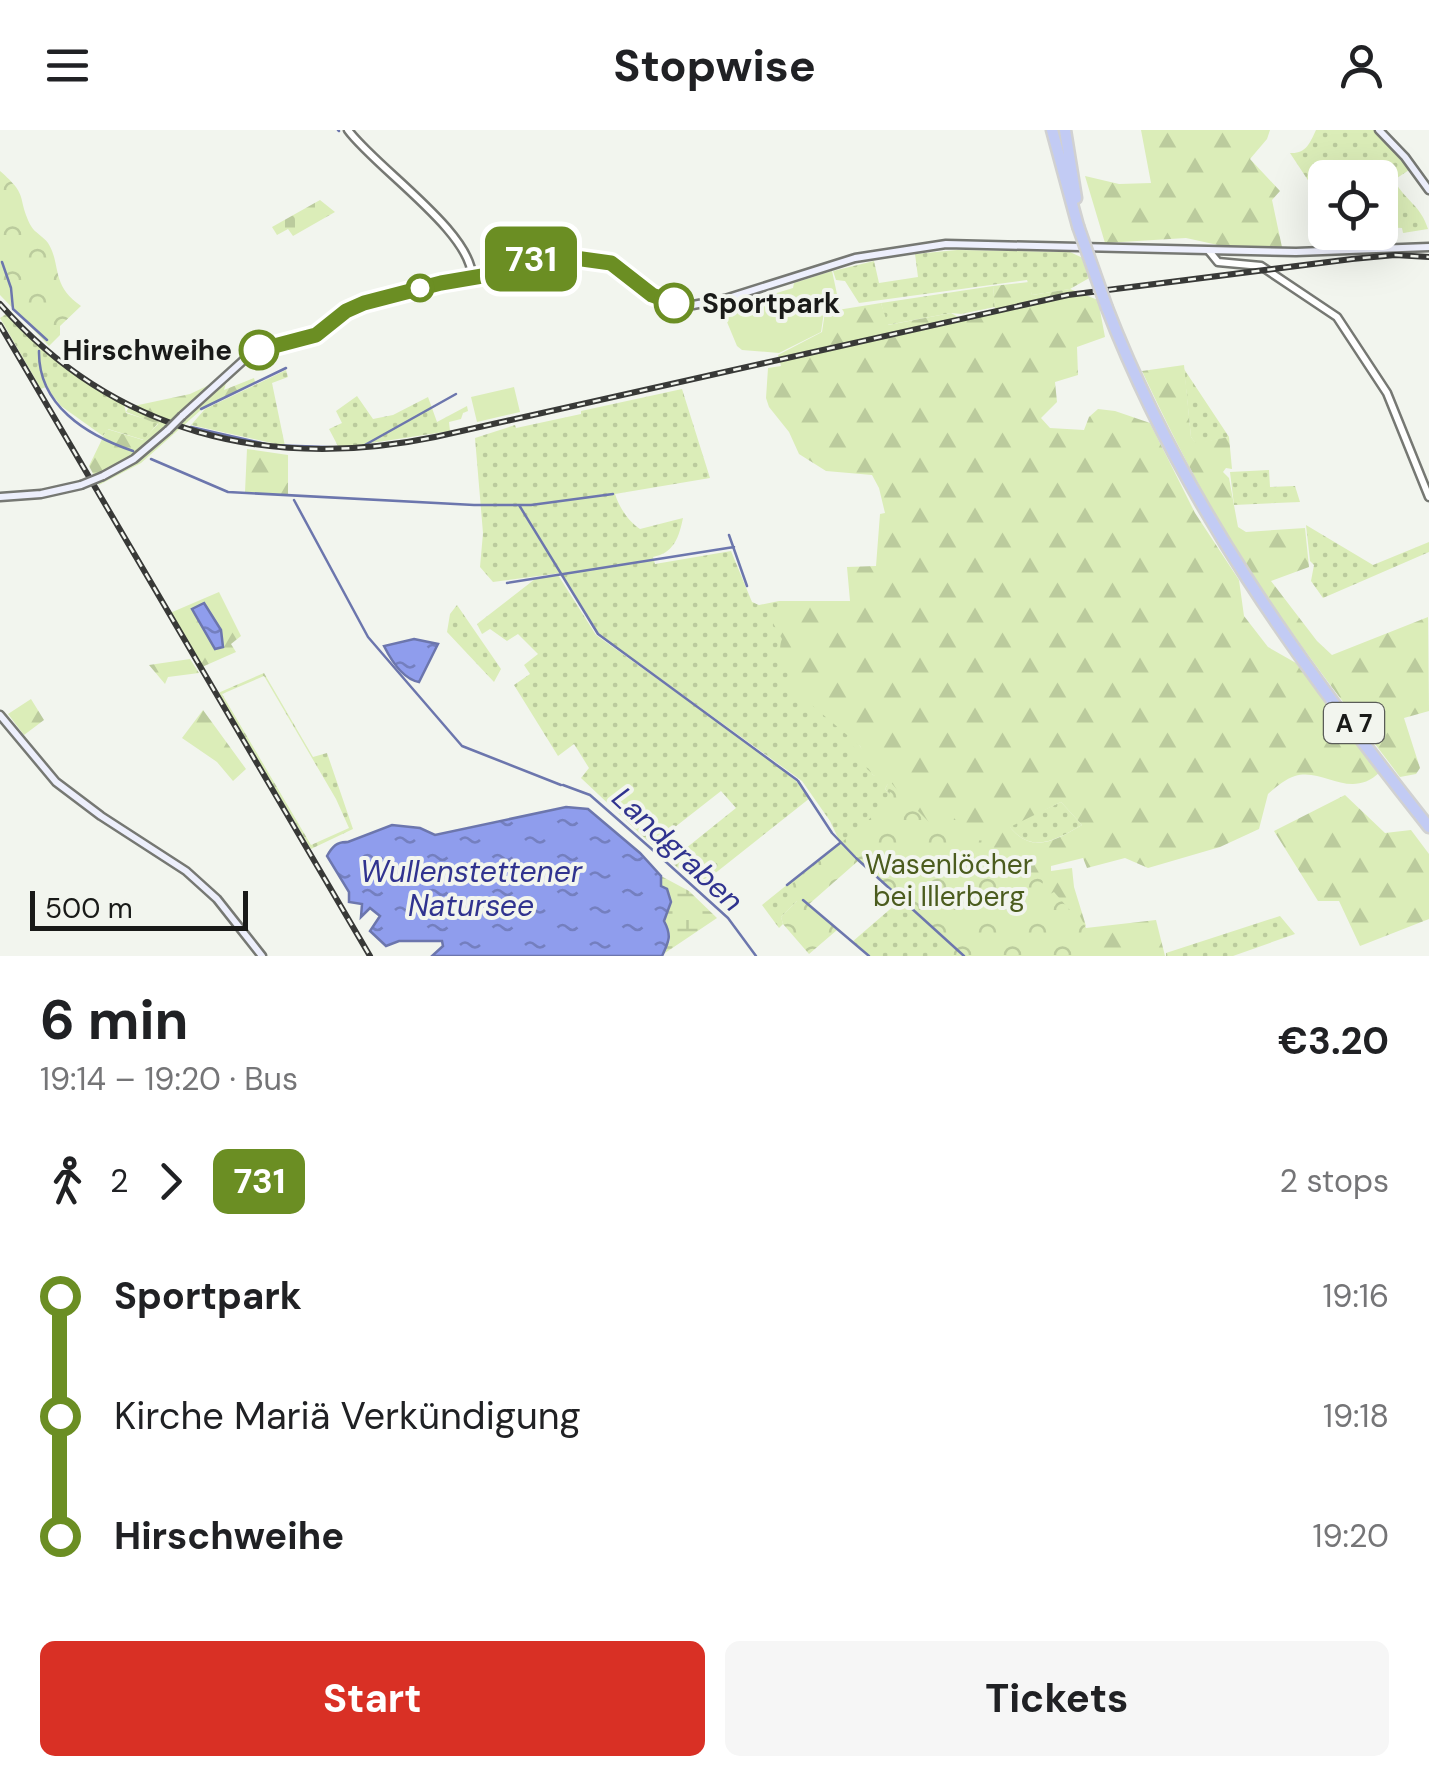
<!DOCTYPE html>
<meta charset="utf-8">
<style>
body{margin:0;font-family:"DM Sans",sans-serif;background:#f6f6f6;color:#202124;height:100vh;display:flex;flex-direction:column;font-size:38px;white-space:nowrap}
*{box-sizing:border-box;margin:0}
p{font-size:32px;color:#757577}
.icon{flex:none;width:55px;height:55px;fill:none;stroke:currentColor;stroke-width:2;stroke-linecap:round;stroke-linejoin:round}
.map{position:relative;height:826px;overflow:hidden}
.panel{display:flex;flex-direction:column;background:#fff;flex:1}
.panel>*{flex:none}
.badge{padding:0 20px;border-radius:15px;font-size:35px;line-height:65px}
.fabs{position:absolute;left:1308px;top:30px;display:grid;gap:20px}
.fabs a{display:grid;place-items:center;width:90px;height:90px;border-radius:15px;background:#fff;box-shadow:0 10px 40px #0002;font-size:50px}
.scale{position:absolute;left:30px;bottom:25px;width:218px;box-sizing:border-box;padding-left:10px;border:5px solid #191a18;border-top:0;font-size:28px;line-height:35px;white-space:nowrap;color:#191a18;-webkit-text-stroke:8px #f2f5ee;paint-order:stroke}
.map>.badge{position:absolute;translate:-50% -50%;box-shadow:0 0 0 5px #fff}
.legs{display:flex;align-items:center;gap:15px;height:110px;padding:0 40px;font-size:32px}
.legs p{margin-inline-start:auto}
.summary{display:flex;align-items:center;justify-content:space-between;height:170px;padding:0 40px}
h1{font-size:55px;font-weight:700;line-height:75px}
.action{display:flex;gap:20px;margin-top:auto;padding:20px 40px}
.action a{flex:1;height:115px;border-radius:15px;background:#d93025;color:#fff;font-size:40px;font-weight:700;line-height:115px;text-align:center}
.action a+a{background:#f6f6f6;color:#202124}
ul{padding:0 40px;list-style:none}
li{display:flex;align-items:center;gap:35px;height:120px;font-size:38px}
li i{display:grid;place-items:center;width:15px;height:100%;margin:0 12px;background:currentColor}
li i::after{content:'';width:25px;height:25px;margin:-12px;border:8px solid;border-radius:50%;background:#fff}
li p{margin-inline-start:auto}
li:first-child i{background:linear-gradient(#0000 50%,currentColor 0)}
li:last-child i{background:linear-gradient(currentColor 50%,#0000 0)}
header{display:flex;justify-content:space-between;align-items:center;height:130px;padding:0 40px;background:#fff;font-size:45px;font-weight:700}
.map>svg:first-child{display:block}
.grass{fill:url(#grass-dots);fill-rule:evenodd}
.forest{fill:url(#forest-firs);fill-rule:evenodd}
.wetland{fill:url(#wetland-marsh)}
.cemetery{fill:url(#cemetery-stones)}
.park{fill:url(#park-crowns)}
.pitch{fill:#dbedb8}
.water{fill:url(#water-ripples);stroke:#6c76ad;stroke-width:2.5}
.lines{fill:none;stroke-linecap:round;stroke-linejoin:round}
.stream{stroke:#6c76ad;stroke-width:2.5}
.tertiary-casing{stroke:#767873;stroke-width:11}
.secondary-casing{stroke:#767873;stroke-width:11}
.motorway-casing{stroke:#d1d1d1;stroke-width:15}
.tertiary{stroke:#fff;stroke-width:6}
.secondary{stroke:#edeffc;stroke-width:6}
.motorway{stroke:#c2cbf4;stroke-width:10}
.rail-casing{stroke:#383937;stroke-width:6}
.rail{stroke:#f2f5ee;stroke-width:2.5;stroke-dasharray:8;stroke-linecap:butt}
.secondary-bridge-casing{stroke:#767873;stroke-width:11;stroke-linecap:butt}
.motorway-bridge-casing{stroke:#d1d1d1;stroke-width:15;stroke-linecap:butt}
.secondary-bridge{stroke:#edeffc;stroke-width:6}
.motorway-bridge{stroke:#c2cbf4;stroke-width:10}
.line-1-casing{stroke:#fff;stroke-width:22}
.line-1{stroke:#6b8e23;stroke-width:15}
.stop-1-dot{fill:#fff;stroke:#6b8e23;stroke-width:5}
.labels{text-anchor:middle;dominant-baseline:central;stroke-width:8;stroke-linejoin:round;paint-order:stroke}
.shield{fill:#f2f5ee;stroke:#5a5c58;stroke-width:2.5}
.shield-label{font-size:25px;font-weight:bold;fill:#191a18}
.stop-label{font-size:28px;font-weight:bold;fill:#191a18;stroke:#f2f5ee;text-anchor:start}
.park-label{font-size:28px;fill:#4b5c1e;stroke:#f2f5ee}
.water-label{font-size:30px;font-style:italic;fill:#30338f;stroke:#f2f5ee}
</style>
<header><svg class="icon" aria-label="menu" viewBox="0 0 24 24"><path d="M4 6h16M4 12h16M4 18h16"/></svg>Stopwise<svg class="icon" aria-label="person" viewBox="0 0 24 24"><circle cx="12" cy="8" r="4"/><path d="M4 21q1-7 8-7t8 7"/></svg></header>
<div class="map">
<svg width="1429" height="826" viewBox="0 0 1429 826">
<defs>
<pattern id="grass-dots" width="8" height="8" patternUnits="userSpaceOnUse" patternTransform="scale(2.5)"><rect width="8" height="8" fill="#dbedb8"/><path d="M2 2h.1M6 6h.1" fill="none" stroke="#bbcb9d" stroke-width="1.8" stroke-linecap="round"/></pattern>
<pattern id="forest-firs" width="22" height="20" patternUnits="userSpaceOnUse" patternTransform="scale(2.5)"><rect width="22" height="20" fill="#dbedb8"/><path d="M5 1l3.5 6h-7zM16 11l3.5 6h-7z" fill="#bbcb9d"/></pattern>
<pattern id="wetland-marsh" width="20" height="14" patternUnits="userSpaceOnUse" patternTransform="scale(2.5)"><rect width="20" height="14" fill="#dbedb8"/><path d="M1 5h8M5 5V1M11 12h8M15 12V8" fill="none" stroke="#bbcb9d"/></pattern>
<pattern id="cemetery-stones" width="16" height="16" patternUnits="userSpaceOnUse" patternTransform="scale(2.5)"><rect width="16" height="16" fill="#dbedb8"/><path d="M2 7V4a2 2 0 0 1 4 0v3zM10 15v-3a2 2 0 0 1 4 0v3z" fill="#bbcb9d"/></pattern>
<pattern id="park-crowns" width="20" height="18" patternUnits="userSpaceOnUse" patternTransform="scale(2.5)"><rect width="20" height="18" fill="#dbedb8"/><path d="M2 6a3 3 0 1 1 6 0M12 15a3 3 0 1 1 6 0" fill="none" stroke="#bbcb9d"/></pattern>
<pattern id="water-ripples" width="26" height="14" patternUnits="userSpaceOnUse" patternTransform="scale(2.5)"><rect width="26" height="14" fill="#8f9ded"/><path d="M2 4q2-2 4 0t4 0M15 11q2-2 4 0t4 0" fill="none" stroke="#747fbf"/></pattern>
</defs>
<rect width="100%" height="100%" fill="#f2f5ee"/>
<path class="grass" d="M1316,0H1378L1412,38L1394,50C1406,72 1420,74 1428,99L1403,103L1402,98L1380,97V48H1325V76L1290,23C1306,24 1310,13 1316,0Z
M957,120L1070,122L1085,129L1091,147L1070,159L1032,165L1027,150L859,173L845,151L836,150L833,141L874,131L879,153L918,147L915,124Z
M993,156L995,177L961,184L951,183L887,195L881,173Z
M6,184L65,237L124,274L126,283L158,293L144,310L108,299L103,306L61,276L46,257L41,259L0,188Z
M1184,239L1229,307L1196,314L1191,307Z
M286,240L288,247L272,253L285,316L191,295L205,279Z
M682,259L710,348L615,364C619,377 628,391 640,399L683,388C679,407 674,423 653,427L655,434L731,421L752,472L759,475L779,471L778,481L860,616L873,645L885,647L889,652L885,659L926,701L982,826H869L852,812L903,768L858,729L800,768L781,787L783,794L779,798L762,775L840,712L830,691L802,651L600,505L593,497L561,443L493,452L480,437L483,403L475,308L515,295L516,298L581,284V281Z
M357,266L373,289L393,285L428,267L437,292L467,276L468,281L463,283L461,289L449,292L450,301L339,318L329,299L342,293L336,281Z
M1269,340L1270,357L1295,356L1300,372L1234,375L1230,342Z
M1306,395L1373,435L1429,412V422L1323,468L1311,451L1314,435L1310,431Z
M558,445L596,505L772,631L796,651L810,668L699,756L670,731L736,678L721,661L652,715L581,648L589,638L574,614L558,626L514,555L530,544L524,535L538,524L518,504L507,511L490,499L482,504L477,494L535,449Z
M457,475L501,539L494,552L447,502L450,484Z
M264,543L313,627L327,623L353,699L311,719L218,563ZM264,546L336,669L349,698L311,715L222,564Z
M1061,672L1082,695C1055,710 1032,725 1009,696Z
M1280,786L1295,804L1233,826H1166V823Z"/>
<path class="forest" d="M1141,0H1270L1267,9L1250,29L1280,61L1272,70L1283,122L1231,121L1227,117L1186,108L1105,113L1085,46L1119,54L1151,53Z
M1029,152L1032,165L1070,159L1098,170L1105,207L1077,217L1078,245L1055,252L1057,272L1041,288L1050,298L1084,300L1089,287L1098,279L1115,281L1150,293L1195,383L1239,450L1244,486L1268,517L1296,533L1380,642C1350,671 1323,637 1295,646C1285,649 1276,657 1268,664L1259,699L1220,717L1148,738L1125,728L1087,738L1083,728L1051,736V741L1072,738L1074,757L1086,796L1078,799L926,701L885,659L889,652L885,647L873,645L860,616L788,555L791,545C783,535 777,521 782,509L773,493L779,471H850L847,437L876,436L880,384L885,383L879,358L872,345L826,341L799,324L789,302L769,277L766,268L768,238L781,236L778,225L822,202L825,182L881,173L888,195L951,183L962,189L995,181L993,156ZM1061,672L1082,695C1056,710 1032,725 1010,697Z
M1184,235L1191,307L1196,313L1229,307L1232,339L1226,338L1223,342L1229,348L1238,397L1246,402L1305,398L1309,437L1271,451L1317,511L1332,525L1428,487L1429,581L1404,588L1420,638L1416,644L1400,647C1347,576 1290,505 1243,430C1205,370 1172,305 1142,241Z
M228,246L224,260L254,248L255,252L201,280L141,333L99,355L89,336L107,299L143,310L158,294L126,282L129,277L190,264Z
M247,319L288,325V365L245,362Z
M219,462L241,506L231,514L236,522L202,537L170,483Z
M190,529L199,543L168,547L165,554L149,535Z
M31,569L44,590L24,605L8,584Z
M203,580L246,639L233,651L217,632L182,608Z
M1345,665L1385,703L1411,700L1429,724V789L1360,816L1339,771H1318L1274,701Z
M1156,790L1165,826H1062L1086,809V798Z"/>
<path class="wetland" d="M661,746L689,761L717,788L662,825L670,811V803L664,791Z"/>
<path class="cemetery" d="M320,70L335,82L293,106L288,99L277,105L272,97Z"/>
<path class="park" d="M0,41C30,67 16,66 31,96C35,103 43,106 48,113C62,136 50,154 81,176L60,196V205L49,216L0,165Z
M849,604L900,663L940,703L954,688L973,710L990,711C992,716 995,732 998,736C1006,744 1025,744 1038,744L1043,752L1039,761L1048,765L1054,762L1075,786L1079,784L1092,810L1089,813L1090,826H937L949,814L907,772L858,731L808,775L837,800L809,824L783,794L781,787L797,771L785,760L893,669L889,666L890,661L885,648L875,646L867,639C863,624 856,619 845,610Z"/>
<path class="pitch" d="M832,141L840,178L824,182L821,202L779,223L742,220L737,216L722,180L793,158L794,153Z
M514,257L520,282L477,292L471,267Z"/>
<path class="water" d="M204,473L221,500L223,517L215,519L192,479Z
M414,509L438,514L419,552C402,549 391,530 384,516Z
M566,677L588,679L640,723L661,746V756L667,759L671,772L664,791C672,806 669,811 662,826H432L443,816L442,811H399L386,816L370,801L380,786L370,778L361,787L362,774L349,772V762L327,726C332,717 337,711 348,712L392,695L420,698L435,705Z"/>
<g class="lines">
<path class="stream" d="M338,0L339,1
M2,132L11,158L13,179L47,210
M39,221C38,275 86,305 133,321
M201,279L286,238
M191,297L270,315L355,318L363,316L456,264
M151,329L228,362L474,375H531L613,364
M294,370L368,507L462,616L561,655
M519,375L598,504L797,650
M729,405L747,456
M507,453L734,417
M798,651L832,703L855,727
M563,655L590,665L655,722L728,788L756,826
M856,728L964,826
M787,755L840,713
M803,770L869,826"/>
<g class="tertiary-casing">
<path id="tertiary" d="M348,0C375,37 472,102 472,147
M1209,121L1218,132L1261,136L1337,187L1387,263L1429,367"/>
</g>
<g class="secondary-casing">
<path id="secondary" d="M1379,0L1405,27L1429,60
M182,286L246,228L267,216L322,202L353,178L444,152L494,144L546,124L605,131L652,165L672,172L693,175L725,169L855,128L946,114L1296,122L1429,117
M103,346L134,329L168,300
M0,367L41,364L81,355
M0,585L56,652L101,686L186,741L217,769L262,826"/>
</g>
<g class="motorway-casing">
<path id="motorway" d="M1052,0L1078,96
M1065,0L1076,68
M1107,178C1182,372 1301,536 1429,697"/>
</g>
<use href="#tertiary" class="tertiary"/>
<use href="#secondary" class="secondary"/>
<use href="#motorway" class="motorway"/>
<g class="rail-casing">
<path id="rail" d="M0,174C114,304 270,341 435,307L1068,165L1352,129L1395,125L1429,127
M0,195L370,826"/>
</g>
<use href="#rail" class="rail"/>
<g class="secondary-bridge-casing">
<path id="secondary-bridge" d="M168,300L182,286
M81,355L103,346"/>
</g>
<g class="motorway-bridge-casing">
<path id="motorway-bridge" d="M1078,96L1107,178"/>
</g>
<use href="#secondary-bridge" class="secondary-bridge"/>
<use href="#motorway-bridge" class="motorway-bridge"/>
</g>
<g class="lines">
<g class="line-1-casing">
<path id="line-1" d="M259,220L316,205L346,181L364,173L441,153L494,144L546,124L611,133L652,165L674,173"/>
</g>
<use href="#line-1" class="line-1"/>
</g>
<g class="stop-1-dot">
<circle cx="420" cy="158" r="12"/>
<circle cx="674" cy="173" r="18"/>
<circle cx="259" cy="220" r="18"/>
</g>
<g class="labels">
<rect class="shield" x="1324" y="573" width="60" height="40" rx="8"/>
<g class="shield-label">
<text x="1354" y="593">A 7</text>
</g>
<g class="stop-label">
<text x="702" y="173">Sportpark</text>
<text x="232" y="220" text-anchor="end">Hirschweihe</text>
</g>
<g class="park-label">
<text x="949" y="734">Wasenlöcher<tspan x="949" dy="32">bei Illerberg</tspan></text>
</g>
<g class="water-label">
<text transform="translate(678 719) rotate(43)">Landgraben</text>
<text x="471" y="741">Wullenstettener<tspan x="471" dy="34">Natursee</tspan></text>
</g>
</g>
</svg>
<div class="fabs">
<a><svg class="icon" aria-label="locate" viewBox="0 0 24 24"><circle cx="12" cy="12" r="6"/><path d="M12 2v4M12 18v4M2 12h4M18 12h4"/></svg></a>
</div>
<div class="scale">500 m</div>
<b class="badge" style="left:531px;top:129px;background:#6b8e23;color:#fff">731</b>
</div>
<section class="panel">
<div class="summary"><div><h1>6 min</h1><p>19:14 – 19:20 · Bus</p></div><b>€3.20</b></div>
<div class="legs"><svg class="icon" aria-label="walk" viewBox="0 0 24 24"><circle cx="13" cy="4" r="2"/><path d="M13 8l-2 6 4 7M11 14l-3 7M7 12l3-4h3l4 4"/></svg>2<svg class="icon" aria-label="forward" viewBox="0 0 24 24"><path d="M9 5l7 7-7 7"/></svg><b class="badge" style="background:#6b8e23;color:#fff">731</b><p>2 stops</p></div>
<ul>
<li><i style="color:#6b8e23"></i><b>Sportpark</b><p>19:16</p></li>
<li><i style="color:#6b8e23"></i><span>Kirche Mariä Verkündigung</span><p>19:18</p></li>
<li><i style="color:#6b8e23"></i><b>Hirschweihe</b><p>19:20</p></li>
</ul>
<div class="action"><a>Start</a><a>Tickets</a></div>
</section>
